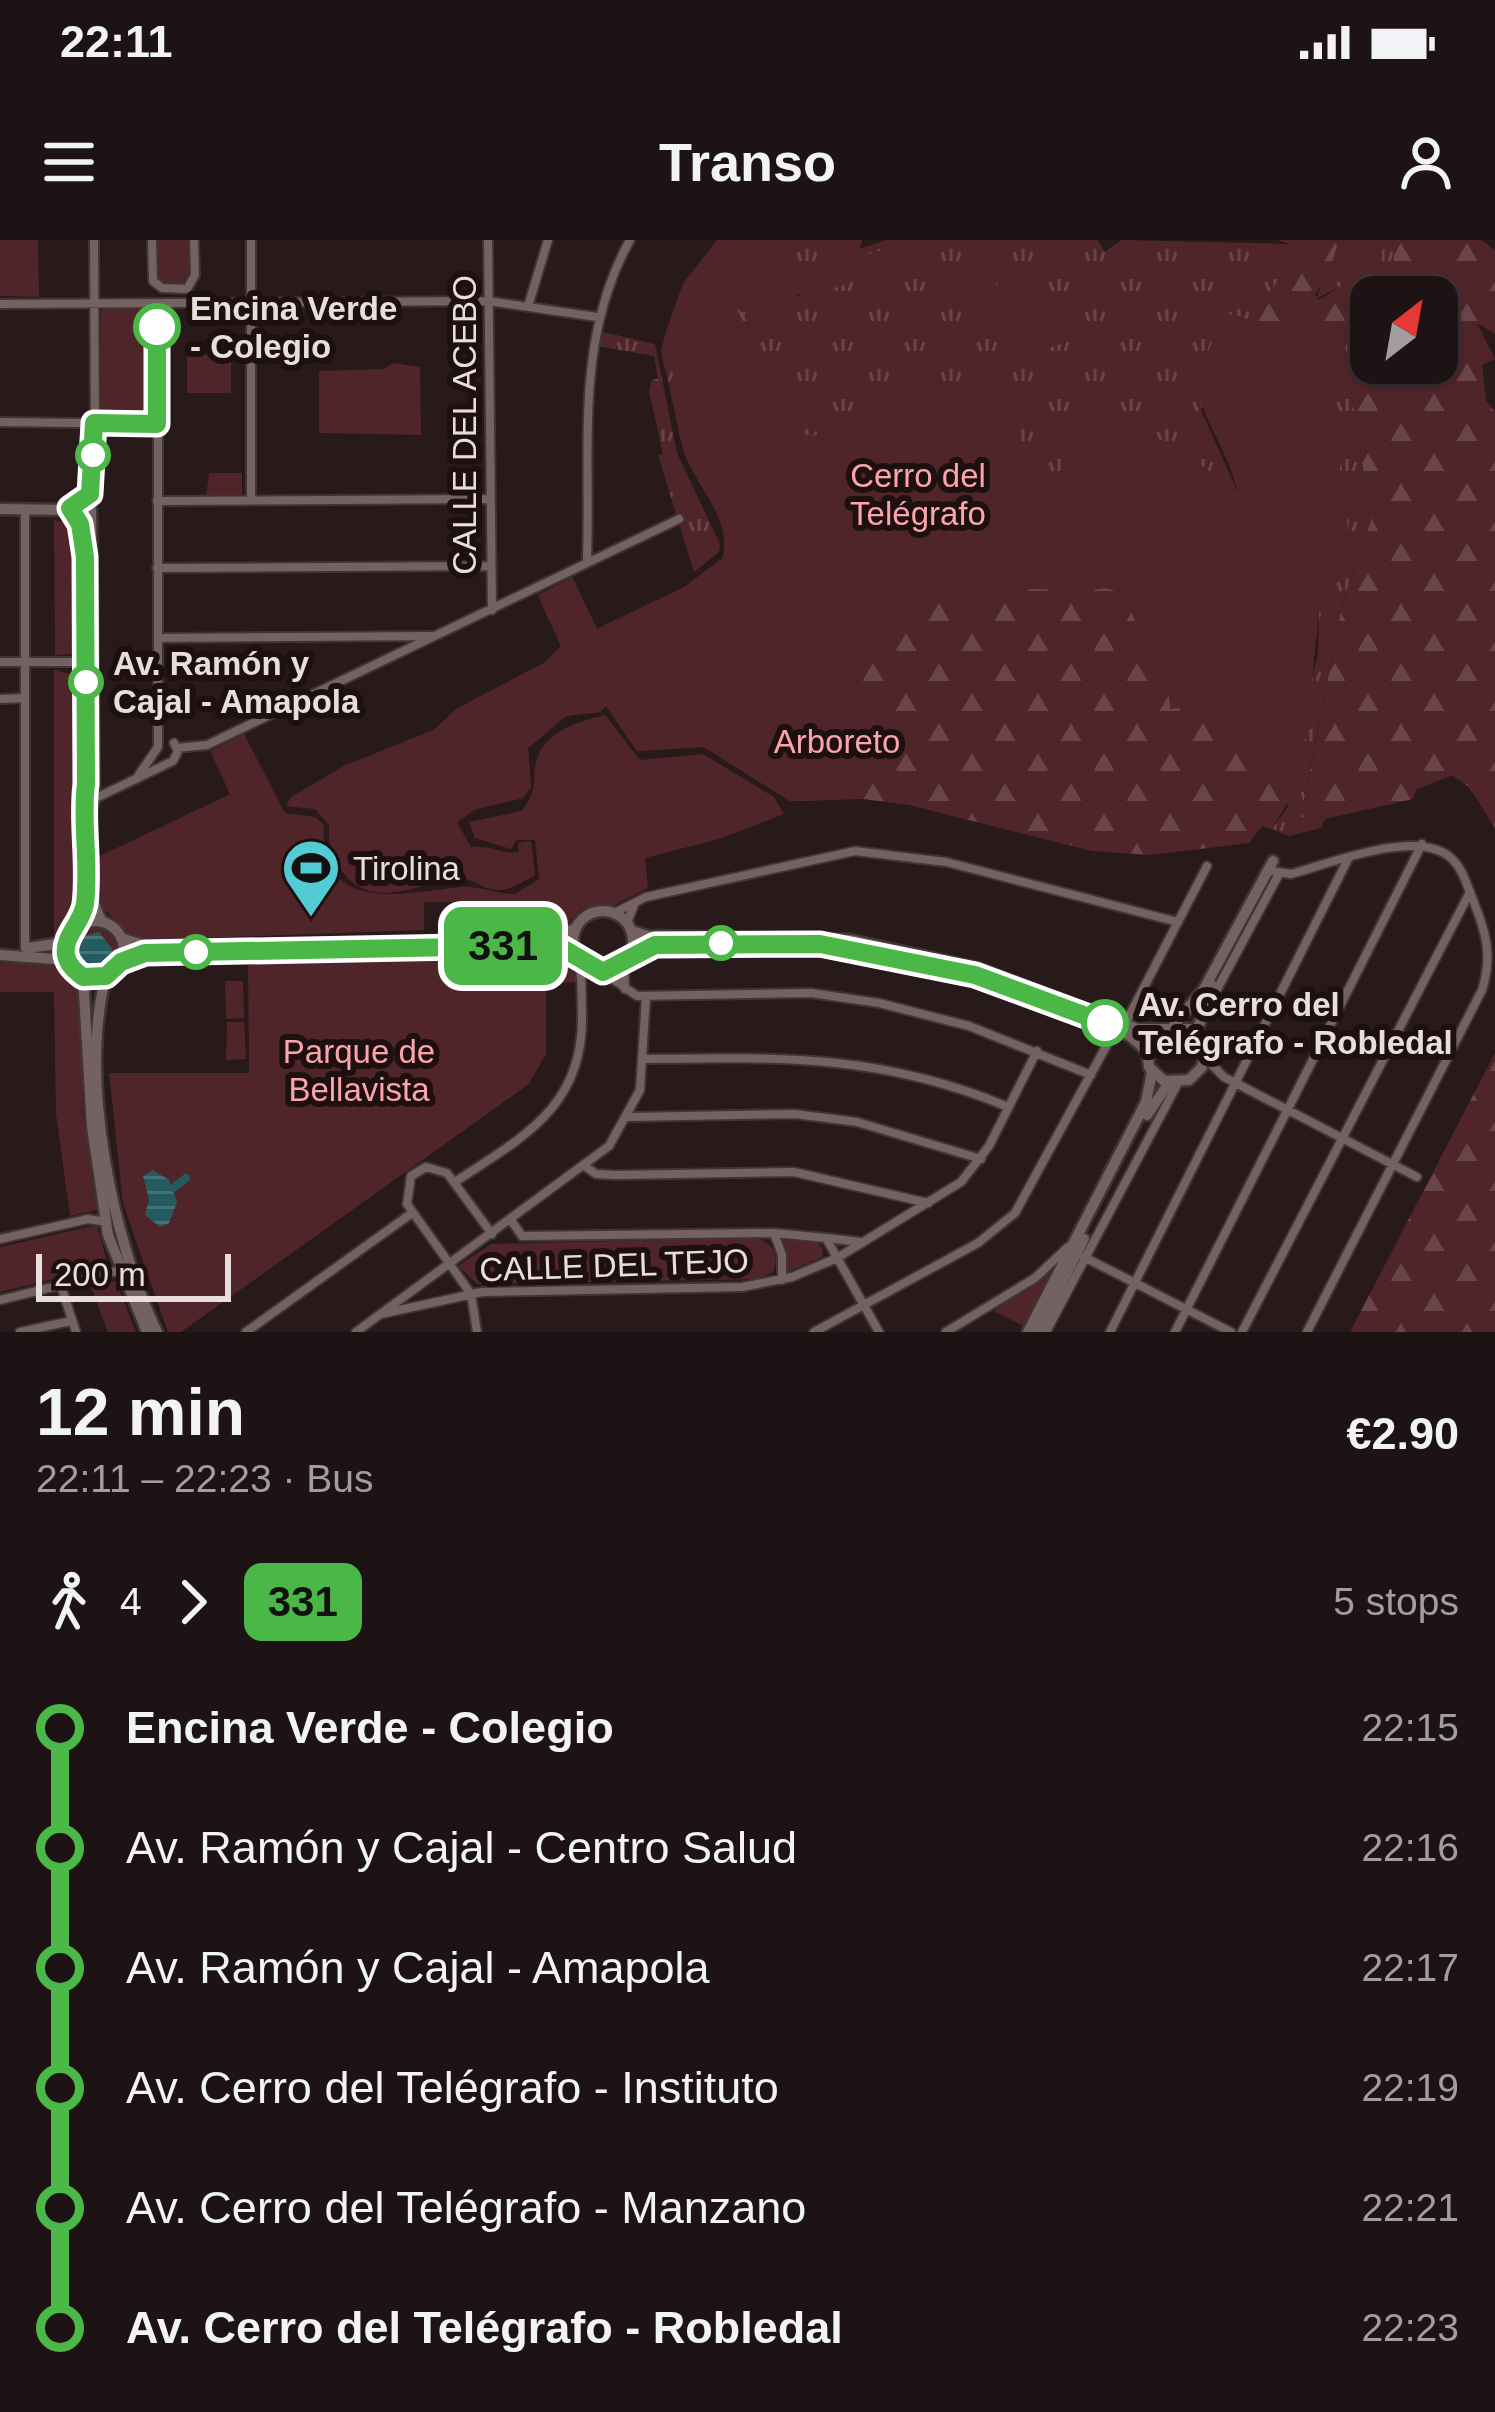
<!DOCTYPE html>
<meta charset="utf-8">
<style>
body{margin:0;font-family:Helvetica,sans-serif;background:#261c1d;color:#f1f3f6;height:100vh;display:flex;flex-direction:column;font-size:45px;white-space:nowrap}
*{box-sizing:border-box;margin:0}
p{font-size:39px;color:#a19ea0}
.icon{flex:none;width:66px;height:66px;fill:none;stroke:currentColor;stroke-width:2;stroke-linecap:round;stroke-linejoin:round}
.map{position:relative;height:1092px;overflow:hidden}
.details{display:flex;flex-direction:column;background:#1e1314;flex:1}
.details>*{flex:none}
.badge{padding:0 24px;border-radius:18px;font-size:42px;line-height:78px}
.needle{width:78px;rotate:31deg}
.fabs{position:absolute;left:1350px;top:36px;display:grid;gap:24px}
.fabs a{display:grid;place-items:center;width:108px;height:108px;border-radius:24px;background:#1e1314;box-shadow:0 3px 9px #0004,0 0 0 3px #3c3234;font-size:60px}
.scale{position:absolute;left:36px;bottom:30px;width:195px;box-sizing:border-box;padding-left:12px;border:6px solid #e8dede;border-top:0;font-size:33px;line-height:42px;white-space:nowrap;color:#e8dede;-webkit-text-stroke:9px #1e1011;paint-order:stroke}
.map>.badge{position:absolute;translate:-50% -50%;box-shadow:0 0 0 6px #fff}
.legs{display:flex;align-items:center;gap:18px;height:132px;padding:0 36px;font-size:39px}
.legs p{margin-inline-start:auto}
.headline{display:flex;align-items:center;justify-content:space-between;height:204px;padding:0 36px}
h1{font-size:66px;font-weight:600;line-height:90px}
ul{padding:0 36px;list-style:none}
li{display:flex;align-items:center;gap:42px;height:120px;font-size:45px}
li i{display:grid;place-items:center;width:18px;height:100%;margin:0 15px;background:currentColor}
li i::after{content:'';width:30px;height:30px;margin:-15px;border:9px solid;border-radius:50%;background:#1e1314}
li p{margin-inline-start:auto}
li:first-child i{background:linear-gradient(#0000 50%,currentColor 0)}
li:last-child i{background:linear-gradient(currentColor 50%,#0000 0)}
.status{display:flex;justify-content:space-between;align-items:center;height:84px;padding:0 60px;background:#1e1314;direction:ltr}
.status svg{height:33px;fill:currentColor}
header{display:flex;justify-content:space-between;align-items:center;height:156px;padding:0 36px;background:#1e1314;font-size:54px;font-weight:600}
.map>svg:first-child{display:block}
.grass{fill:url(#grass-tufts)}
.forest{fill:url(#forest-firs)}
.green{fill:#502529}
.water{fill:url(#water-rules)}
.lines{fill:none;stroke-linecap:round;stroke-linejoin:round}
.canal{stroke:#245b5f;stroke-width:8}
.street-casing{stroke:#403535;stroke-width:12}
.secondary-casing{stroke:#403535;stroke-width:15}
.street{stroke:#746262;stroke-width:8}
.secondary{stroke:#746262;stroke-width:10}
.line-1-casing{stroke:#fff;stroke-width:27}
.line-1{stroke:#4ab747;stroke-width:18}
.stop-1-dot{fill:#fff;stroke:#4ab747;stroke-width:6}
.labels{text-anchor:middle;dominant-baseline:central;stroke-width:12;stroke-linejoin:round;paint-order:stroke}
.stop-label{font-size:33px;font-weight:bold;fill:#e8dede;stroke:#1e1011;text-anchor:start}
.street-label{font-size:33px;fill:#e8dede;stroke:#1e1011}
.park-label{font-size:33px;fill:#fba5aa;stroke:#1e1011}
.poi-label{font-size:33px;fill:#e8dede;stroke:#1e1011;text-anchor:start}
</style>
<div class="status"><b>22:11</b><svg viewBox="0 0 49 12"><path d="M0 12V9h3v3zM5 12V6h3v6zM10 12V3h3v9zM15 12V0h3v12zM26 1h20v11H26zM47 4h2v5h-2z"/></svg></div>
<header><svg class="icon" aria-label="menu" viewBox="0 0 24 24"><path d="M4 6h16M4 12h16M4 18h16"/></svg>Transo<svg class="icon" aria-label="person" viewBox="0 0 24 24"><circle cx="12" cy="8" r="4"/><path d="M4 21q1-7 8-7t8 7"/></svg></header>
<div class="map">
<svg width="1495" height="1092" viewBox="0 0 1495 1092">
<defs>
<pattern id="grass-tufts" width="24" height="20" patternUnits="userSpaceOnUse" patternTransform="scale(3)"><rect width="24" height="20" fill="#502529"/><path d="M3 7l-1-3M5 7V3M7 7l1-3M15 17l-1-3M17 17v-4M19 17l1-3" fill="none" stroke="#694448"/></pattern>
<pattern id="forest-firs" width="22" height="20" patternUnits="userSpaceOnUse" patternTransform="scale(3)"><rect width="22" height="20" fill="#502529"/><path d="M5 1l3.5 6h-7zM16 11l3.5 6h-7z" fill="#694448"/></pattern>
<pattern id="water-rules" width="6" height="5" patternUnits="userSpaceOnUse" patternTransform="scale(3)"><rect width="6" height="5" fill="#245b5f"/><path d="M0 2.5h6" fill="none" stroke="#447276"/></pattern>
</defs>
<rect width="100%" height="100%" fill="#28191a"/>
<path class="grass" d="M832,0H862L860,9L886,0H1098L1105,12L1122,0L1290,4L1286,29L1253,82L1233,74L1201,170L1240,257L1185,212L1100,183L1061,205L1065,244L1048,250L1007,179L962,162L929,131L914,128C889,152 839,200 806,195L764,137L744,74L730,62V54L743,48L800,56L898,7C885,10 840,21 832,27C812,42 807,51 782,36L786,20L721,34L720,28Z
M1339,0H1352L1341,46L1316,59Z
M1383,0H1392L1395,34L1389,57H1372L1380,40Z
M1371,58V88L1351,149L1371,281L1342,364L1301,576L1325,579L1321,588L1289,596L1272,589L1288,567L1285,546L1318,414L1319,372L1348,291L1328,136Z
M599,91L655,104L677,213L720,304L719,312L694,332L658,215L663,214L649,151L652,139H658L654,116L597,106Z
M665,95L688,105L704,130L690,142L669,145L661,112Z
M1051,1031L1024,1086L995,1072L997,1068Z"/>
<path class="forest" d="M717,0H832L721,28L722,34L787,19L783,36C809,52 812,40 832,26C842,19 884,11 899,6C867,52 800,56 749,60L743,48L730,54V62L744,74L764,137L806,195C839,200 889,152 914,128L928,131L962,161L969,147L996,148L1009,165L1007,179L1048,250L1065,244L1061,205L1066,195L1100,183L1164,201L1185,212L1239,256C1219,166 1174,182 1223,77L1233,74L1253,81L1286,28L1290,4L1277,0H1339L1327,38L1315,54L1319,60L1341,46L1352,0H1383L1380,40L1328,136L1348,291L1319,372L1306,493L1299,524L1286,546L1293,553L1272,589L1262,586L1249,603L1151,615L1092,611L909,565L863,559L790,561L704,507L637,511L606,466L600,472L566,476L528,508L531,547L523,558L476,569L457,582L471,608C488,603 501,616 519,612L518,603L531,601L535,635C522,642 506,653 491,649C481,647 475,640 465,639C423,638 372,676 341,629C331,614 328,604 329,585L316,569L286,566L291,557L346,525L434,490L456,469L544,423L561,406L538,355L572,337L597,389L684,347L723,318C732,277 696,247 684,212C678,190 674,167 669,145L690,142L704,129L688,105L665,95L683,44Z
M1392,0H1481L1495,10V94L1477,83L1495,119L1482,125L1486,160L1495,172V588L1469,547L1452,535L1416,550L1413,559L1325,579L1301,577L1342,365L1371,281L1351,149L1371,88V123H1437V57H1389L1395,34Z
M1495,813V1092H1350Z"/>
<path class="green" d="M0,0H38L39,57L0,56Z
M155,0H192L190,42L183,47L156,40Z
M717,0H832L721,28L722,34L787,19L783,36C808,52 812,40 832,26C842,19 885,11 899,6C867,52 800,56 749,60L743,48L730,54L787,175L806,195L824,197L914,128L928,131L962,161L969,147L996,148L1009,165L1007,179L1049,250L1065,244L1061,205L1066,195L1100,183L1164,201L1185,212L1239,256C1216,167 1175,179 1223,77L1233,74L1276,92L1302,73L1353,93L1328,136L1348,291L1319,372L1306,493L1299,524L1285,546L1254,522L1204,465L1170,469C1172,450 1157,435 1149,417C1130,378 1130,324 1071,361C1050,338 1006,355 979,357C954,359 931,350 903,355L847,463L885,485L896,522L890,535L823,541L835,560L790,561L704,507L637,511L606,466L600,472L566,476L528,508L531,547L523,558L476,569L457,582L471,608C488,603 501,616 519,612L518,603L531,601L535,635C522,642 506,653 491,649C481,647 475,639 465,639C423,638 372,676 341,629C331,613 328,604 329,585L315,569L286,566L291,557L346,525L434,490L456,469L544,423L561,406L538,355L572,337L597,389L684,347L723,318C732,277 696,247 684,211C678,190 674,167 669,145L690,142L704,129L688,105L665,95L683,44Z
M990,20L996,22V60L1011,67L1034,55L1045,62L1063,95L1060,104C1034,117 976,102 965,73C961,64 961,52 960,43L976,24Z
M101,68L144,67L152,73V170L146,178H106L100,170Z
M187,114L231,115V153H187Z
M394,123L420,127L421,195L319,193V131L383,129Z
M209,233H242V256H206Z
M54,280L69,283L76,294V414L55,415Z
M54,430L77,436L78,658L73,677L54,701Z
M605,475L640,520L703,514L774,557L784,574L719,599L645,618L648,648L614,665L582,669L562,689L455,693V662H424V690L148,700L130,695L101,666L98,617L230,554L210,511L244,494L285,573L315,577L324,585C318,674 403,654 459,647C476,645 497,654 515,654L539,639L535,600H516L511,609L475,598L469,582L522,571C542,543 529,539 538,516C548,490 581,481 605,475Z
M70 711a24 24 0 1 1 48 0a24 24 0 1 1-48 0Z
M548,710L571,718L576,742L546,744V814L529,844L181,1092H168L123,964L109,833H249L248,720L518,715Z
M0,723H52L79,751L83,874L97,970L70,976L56,874L54,752H0Z
M225,741H243L244,778L226,779Z
M227,782H244L246,819L226,820Z
M97,985L108,1026L0,1052V1007Z
M756,998C773,1003 780,1015 773,1032L758,1039L477,1044L458,1026L491,1004Z
M788,998L814,1000L823,1008L822,1017L787,1032L783,1000Z
M116,1041L136,1092H108L91,1047Z"/>
<path class="water" d="M99,692L113,710L99,728L78,718L81,697Z
M153,930L169,940L177,962L169,983L160,987L145,975L149,959L143,936Z"/>
<g class="lines">
<path class="canal" d="M173,948L186,938"/>
<g class="street-casing">
<path id="street" d="M152,0L153,41L162,48L187,49L195,35L194,0
M251,0V260
M488,0L492,370
M529,63L548,0
M0,64L488,61L597,77
M0,182L157,184
M86,261L95,193L94,0
M157,261L489,259
M25,270V708
M587,319C591,209 574,101 630,0
M157,328L489,326
M158,398L432,396
M0,422H91
M0,459L25,458
M177,508L207,505L679,279
M136,539L158,507V63
M94,559L173,521L178,511L174,503
M1272,631L1291,634C1332,623 1419,587 1452,619C1463,629 1467,646 1473,660C1486,692 1493,716 1482,750L1307,1092
M614,673L646,657L855,611L946,622L1178,682
M627,683L634,665
M624,724L625,749
M603,732L637,756L811,753L879,763L969,786L1091,835
M1207,768L1279,634
M1205,818L1224,837L1417,937
M646,819C779,817 882,814 1008,867
M629,877L795,874L857,882L981,919
M586,927L596,934L616,935L794,932L928,963
M455,942C525,896 584,866 582,774C581,756 583,736 578,718
M511,980L522,996L774,993L826,998L879,1092
M774,993L782,1015V1040
M827,998L860,1002
M0,999L88,979L107,982
M1084,1017L1231,1092
M61,1046L76,1092
M0,1060L121,1030
M381,1074L482,1052L742,1047L792,1037L837,1018L961,942L989,906L1037,811
M20,1092L71,1081
M246,1092L412,973
M356,1092L609,906L640,850L646,757
M477,1092L471,1054L407,964L411,936L426,927L447,933L492,994
M814,1092L978,1003L1015,973L1115,790L1127,780L1207,626
M946,1092L1035,1038L1068,1007
M1046,1092L1178,843
M1110,1092L1348,619
M1175,1092L1422,604
M1242,1092L1470,652"/>
</g>
<g class="secondary-casing">
<path id="secondary" d="M0,269L70,270
M70,270L81,259L91,270L94,559C81,588 86,654 102,682
M85,580L81,561L86,540
M573 701a30 30 0 1 1 60 0a30 30 0 1 1-60 0Z
M66 710a29 29 0 1 1 58 0a29 29 0 1 1-58 0Z
M80,685L85,646
M632,691L647,696L850,700L977,728L1138,789H1191L1205,813L1202,827L1189,840L1164,841L1149,827L1147,808L1161,789
M121,698L146,706C211,705 543,710 576,688
M795,702C873,707 1097,752 1146,811
M537,705L575,712
M29,708L67,702
M631,713L655,705L777,702
M0,715L67,720
M121,721L158,713
M106,736C79,839 112,998 157,1092
M83,737L92,887L108,995L147,1092
M1174,785L1204,749L1273,621
M1196,793L1213,746
M1147,875L1169,843
M1028,1092L1146,862L1152,832
M1037,1092L1084,999"/>
</g>
<use href="#street" class="street"/>
<use href="#secondary" class="secondary"/>
</g>
<g class="lines">
<g class="line-1-casing">
<path id="line-1" d="M157,87V184L94,183L90,254L70,268L80,284L85,317L86,544C81,581 90,624 85,664C82,683 63,696 66,715C68,725 75,731 83,737L106,736L121,722L145,713L557,705L603,732L655,705L820,704L975,735L1105,783"/>
</g>
<use href="#line-1" class="line-1"/>
</g>
<defs>
<g id="stadium-pin" transform="scale(3)"><path d="M0 17L-7.5 6A9.5 9.5 0 1 1 7.5 6Z" fill="#51ccd4" stroke="#1e1011"/><path d="M0-5a6.5 5 0 1 0 0 10a6.5 5 0 1 0 0-10ZM-3.5-1.8h7v3.6h-7Z" fill="#111"/></g>
</defs>
<g fill-rule="evenodd">
<use href="#stadium-pin" x="311" y="628"/>
</g>
<g class="stop-1-dot">
<circle cx="157" cy="87" r="21"/>
<circle cx="93" cy="215" r="15"/>
<circle cx="86" cy="442" r="15"/>
<circle cx="721" cy="703" r="15"/>
<circle cx="196" cy="712" r="15"/>
<circle cx="1105" cy="783" r="21"/>
</g>
<g class="labels">
<g class="stop-label">
<text x="190" y="68">Encina Verde<tspan x="190" dy="38">- Colegio</tspan></text>
<text x="113" y="423">Av. Ramón y<tspan x="113" dy="38">Cajal - Amapola</tspan></text>
<text x="1138" y="764">Av. Cerro del<tspan x="1138" dy="38">Telégrafo - Robledal</tspan></text>
</g>
<g class="street-label">
<text transform="translate(464 185) rotate(-90)">CALLE DEL ACEBO</text>
<text transform="translate(614 1025) rotate(-2)">CALLE DEL TEJO</text>
</g>
<g class="park-label">
<text x="918" y="235">Cerro del<tspan x="918" dy="38">Telégrafo</tspan></text>
<text x="837" y="501">Arboreto</text>
<text x="359" y="811">Parque de<tspan x="359" dy="38">Bellavista</tspan></text>
</g>
<g class="poi-label">
<text x="353" y="628">Tirolina</text>
</g>
</g>
</svg>
<div class="fabs">
<a><svg class="needle" viewBox="-14 -14 28 28"><path d="M0-13l5 13h-10z" fill="#e53935"/><path d="M0 13l5-13h-10z" fill="#a19ea0"/></svg></a>
</div>
<div class="scale">200 m</div>
<b class="badge" style="left:503px;top:706px;background:#4ab747;color:#111">331</b>
</div>
<section class="details">
<div class="headline"><div><h1>12 min</h1><p>22:11 – 22:23 · Bus</p></div><b>€2.90</b></div>
<div class="legs"><svg class="icon" aria-label="walk" viewBox="0 0 24 24"><circle cx="13" cy="4" r="2"/><path d="M13 8l-2 6 4 7M11 14l-3 7M7 12l3-4h3l4 4"/></svg>4<svg class="icon" aria-label="forward" viewBox="0 0 24 24"><path d="M9 5l7 7-7 7"/></svg><b class="badge" style="background:#4ab747;color:#111">331</b><p>5 stops</p></div>
<ul>
<li><i style="color:#4ab747"></i><b>Encina Verde - Colegio</b><p>22:15</p></li>
<li><i style="color:#4ab747"></i><span>Av. Ramón y Cajal - Centro Salud</span><p>22:16</p></li>
<li><i style="color:#4ab747"></i><span>Av. Ramón y Cajal - Amapola</span><p>22:17</p></li>
<li><i style="color:#4ab747"></i><span>Av. Cerro del Telégrafo - Instituto</span><p>22:19</p></li>
<li><i style="color:#4ab747"></i><span>Av. Cerro del Telégrafo - Manzano</span><p>22:21</p></li>
<li><i style="color:#4ab747"></i><b>Av. Cerro del Telégrafo - Robledal</b><p>22:23</p></li>
</ul>
</section>
